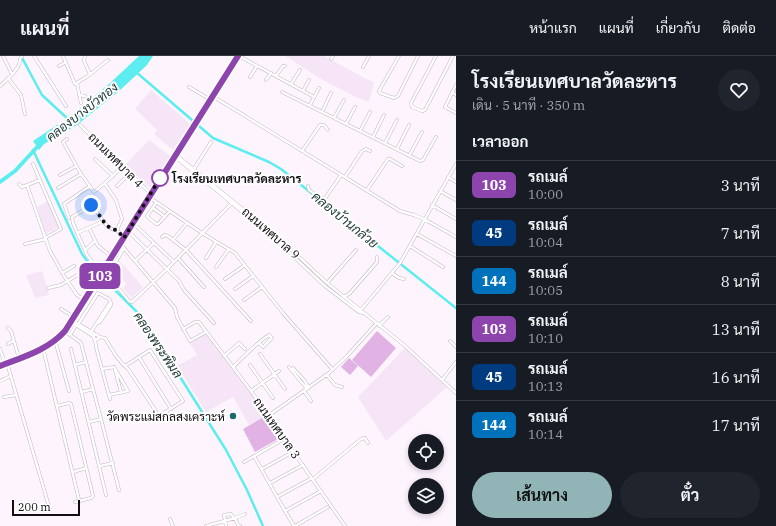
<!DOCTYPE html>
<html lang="th">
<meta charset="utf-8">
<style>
body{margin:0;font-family:"IBM Plex Serif",Sarabun,serif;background:#20242c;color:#f1f3f6;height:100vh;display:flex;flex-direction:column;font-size:15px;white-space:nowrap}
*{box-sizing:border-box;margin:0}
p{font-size:13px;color:#9ea1a6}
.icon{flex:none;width:22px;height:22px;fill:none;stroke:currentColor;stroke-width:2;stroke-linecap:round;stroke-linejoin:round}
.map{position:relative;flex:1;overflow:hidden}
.details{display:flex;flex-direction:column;background:#171b24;width:320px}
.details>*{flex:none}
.badge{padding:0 8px;border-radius:6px;font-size:14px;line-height:26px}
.fabs{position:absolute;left:408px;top:378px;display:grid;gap:8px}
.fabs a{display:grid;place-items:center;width:36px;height:36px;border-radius:50%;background:#171b24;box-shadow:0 2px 6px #0003;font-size:20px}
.scale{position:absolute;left:12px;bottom:10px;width:68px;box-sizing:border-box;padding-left:4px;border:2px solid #110e12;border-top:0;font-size:11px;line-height:14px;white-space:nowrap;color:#110e12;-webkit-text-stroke:3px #fff;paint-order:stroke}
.you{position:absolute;width:20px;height:20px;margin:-10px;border:3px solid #fff;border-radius:50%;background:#1a73e8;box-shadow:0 0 0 6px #1a73e833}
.map>.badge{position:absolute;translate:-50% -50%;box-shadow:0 0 0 2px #fff}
h2{padding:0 16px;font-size:15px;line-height:36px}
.round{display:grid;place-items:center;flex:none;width:42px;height:42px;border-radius:21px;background:#20242c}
.overview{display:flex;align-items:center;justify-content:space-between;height:68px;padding:0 16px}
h1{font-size:19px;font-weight:700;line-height:30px}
.action{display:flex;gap:8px;margin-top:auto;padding:8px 16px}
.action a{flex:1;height:46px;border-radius:24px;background:#91b5b7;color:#111;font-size:16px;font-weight:700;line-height:46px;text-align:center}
.action a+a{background:#20242c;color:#f1f3f6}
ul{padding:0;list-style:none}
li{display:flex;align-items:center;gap:12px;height:48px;padding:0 16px;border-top:1px solid #363941}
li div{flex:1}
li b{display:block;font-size:15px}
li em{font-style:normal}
li .badge{min-width:44px;font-weight:700;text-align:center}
header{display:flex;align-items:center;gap:24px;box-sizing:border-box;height:56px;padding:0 20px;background:#171b24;border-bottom:1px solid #363941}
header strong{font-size:19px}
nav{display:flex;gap:22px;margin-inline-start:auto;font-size:14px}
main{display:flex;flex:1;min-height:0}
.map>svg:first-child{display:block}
.built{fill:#f5e5f6}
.green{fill:#e1b3e5}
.water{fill:#5bedef}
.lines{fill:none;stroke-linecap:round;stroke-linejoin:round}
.canal{stroke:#5bedef;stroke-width:2.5}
.river{stroke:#5bedef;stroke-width:4}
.street-casing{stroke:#bfb6c0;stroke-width:3.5}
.secondary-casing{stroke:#bfb6c0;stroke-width:4.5}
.street{stroke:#fff;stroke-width:2.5}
.secondary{stroke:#c7e7e8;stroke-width:3.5}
.line-casing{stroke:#fff;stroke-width:9}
.line{stroke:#8e44ad;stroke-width:6}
.walk{stroke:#110e12;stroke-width:4;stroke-dasharray:0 7.2}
.stop-dot{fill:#fff;stroke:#8e44ad;stroke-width:2}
.poi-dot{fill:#1c696b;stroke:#fff;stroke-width:1.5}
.labels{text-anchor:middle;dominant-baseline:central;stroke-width:4;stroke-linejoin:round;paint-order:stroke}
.street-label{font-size:12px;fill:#110e12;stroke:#fff}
.stop-label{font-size:12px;font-weight:bold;fill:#110e12;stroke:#fff;text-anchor:start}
.poi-label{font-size:12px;fill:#110e12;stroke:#fff;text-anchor:end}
.water-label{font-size:13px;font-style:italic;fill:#243d3d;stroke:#fff}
</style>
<header>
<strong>แผนที่</strong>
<nav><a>หน้าแรก</a><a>แผนที่</a><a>เกี่ยวกับ</a><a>ติดต่อ</a></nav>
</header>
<main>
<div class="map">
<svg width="456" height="470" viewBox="0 0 456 470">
<rect width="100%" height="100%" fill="#fef4fe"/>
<path class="built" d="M285,0H324L374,27L369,46L358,42L323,24Z
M151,34L190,68L173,94L154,78L157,74L135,53Z
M149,84L170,100L150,132L125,109Z
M49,145L60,170L46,178L37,151Z
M118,203L143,231L132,242L123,232L127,228L116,216L120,210L117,205Z
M42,215L49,239L35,242L26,219Z
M207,276L267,359L249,369L233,341L206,356L177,310L197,299L189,286Z
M405,292L447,331L386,385L358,341Z"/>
<path class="green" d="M377,275L396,292L371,321L352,304Z
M349,302L358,310L350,319L341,311Z
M267,359L282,381L255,396L243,373Z"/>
<path class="water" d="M139,0H153L147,9L118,36L77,69L44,88L39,94L33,85L57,69L63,68L66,63L84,49L109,28Z"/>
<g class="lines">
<path class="canal" d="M21,0L42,39L69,64
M136,16L213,82L269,106L281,113L456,252
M33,94L82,198L94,214L107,226L143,262L226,394L247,434L263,470"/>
<path class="river" d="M0,126L15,115L40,88"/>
<g class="street-casing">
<path id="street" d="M3,0L12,18
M34,0L66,50
M63,0L75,28L88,20L108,4
M85,0L84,5L90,18
M239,0L314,41
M399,0L379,35L380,37L394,42L398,40L418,0
M436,0L411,47L412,51L422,55L425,54L453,0
M331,3L333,0
M59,10L66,6
M363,11L369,0
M276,20L283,10H285
M250,21L257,10
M8,22L21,39L25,58
M266,24L271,17
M77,27L81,47
M291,28L300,14
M456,29L445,51L456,57
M0,30C7,23 20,14 20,3L22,0
M189,31L211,44
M303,35L309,24
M282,36L420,105L423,104L436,81
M452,36L456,39
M79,39L85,40
M214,41L400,155L414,159L424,163L456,181
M310,49L319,32
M322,56L331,37
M334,62L344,44
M346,68L355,51
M80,69L151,138
M360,75L370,56
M373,81L384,59
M67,83L63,86L81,118L94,136L105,127L122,111
M385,87L397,64
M397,93L409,69
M302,95L320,69H324L328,74
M176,99L282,185L327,227L404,289L456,337
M409,100L422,76
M175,101L222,139L280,188L325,230L359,256L363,257
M95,103L113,120
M33,108L61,173L45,182
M194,113L211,86
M60,119L76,110
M345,121L362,95L366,93L370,95
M448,121L456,126
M19,128L22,131L40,124
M105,128L116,144L122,163L117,174
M27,129L50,195L64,220L77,239L85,244
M117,130L129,118
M308,130L309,134L324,144L341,119
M58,132L81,118
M367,134L388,103H390L402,110
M440,135L456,144
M149,141L202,177L235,197L283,257L333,314
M156,147L147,160L149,162L156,168H158L169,156
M432,149L456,163
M153,152L165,161
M69,162L64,148L90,130
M133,167L174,206
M89,172L98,190L112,201
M128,175L179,225L184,234L214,267
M77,177L104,165
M417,178L456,200
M162,181L165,179L168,180L186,194L251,265
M173,184L187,167
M25,188L46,183
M410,190L443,211
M123,191L175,252L177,261L190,285L206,276
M124,192L108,219L129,245L132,246L167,213L232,147
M85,194L95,185
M178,202L204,231
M206,202L216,186
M135,205L154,187
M216,211L229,193
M99,215L87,199L73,167L72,161L92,149C99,157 105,174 117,174L124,182
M62,217L74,210
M392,217L399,222L404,223
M225,223L245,209
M327,227L356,194
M48,232L61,229L84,215L93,224L91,228L92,231
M235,233L253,220
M344,241L350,237L377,206V201
M244,244L262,231
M61,253L74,261
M361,254L400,207L456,108
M72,264L95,278
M71,266L93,280
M98,267L100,266L111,249V247
M77,270L98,237L109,243L111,247
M379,270L388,261
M8,272L11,275L19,302
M183,273L195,266H199L251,335L345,470
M65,275L81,287L86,306L75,309
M91,276L109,248L111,247
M93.5 281a2.5 2.5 0 1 1 5 0a2.5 2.5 0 1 1-5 0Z
M70,279L76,269
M99,281L105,282C113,295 117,304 129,314L159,360L183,345L150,294L125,310
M95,283L96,291L110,343
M55,284L69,335
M450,285L456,291
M8,288L13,285
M43,292L79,444
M0,293L5,308
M71,293L106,439
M260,298L285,333
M224,300L239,287L245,293
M139,301L171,353
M7,307L50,454
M250,309L273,342
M233,311C244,301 257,286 269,279L272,282L263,291L259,287
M289,311L307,333
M293,312L304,324L309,332
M102,313L114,311L128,335L109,339
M115,314L121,336
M327,319L335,329L342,331
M442,324L456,306
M0,325L11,320
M251,335L279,315
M304,335L311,345
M82,336L93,333L86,306
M4,341L16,339
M57,350L69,347L71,348L93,440L91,442L75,446
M268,360L329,317L347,300L376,268
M101,363L119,434
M89,366L101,363L93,333
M254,400L285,455L294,470
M244,406L284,383
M100,410L113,407
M262,413L293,396
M73,416L86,412
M313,423L361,383L365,382L368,387
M270,427L303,409
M277,441L312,422
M285,455L321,435
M235,462L245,458
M170,463L173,470
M206,470L235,462L238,469L240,470
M226,470L224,459L231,458L234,462
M295,470L328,451"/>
</g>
<g class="secondary-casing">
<path id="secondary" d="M0,310C23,301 48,294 65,275L239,0"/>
</g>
<use href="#street" class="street"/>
<use href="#secondary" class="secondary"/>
</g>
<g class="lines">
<g class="line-casing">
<path id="line" d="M0,310C23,301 48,294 65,275L238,0"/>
</g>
<use href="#line" class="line"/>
<path class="walk" d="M91,149H93C99,158 106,174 117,174L124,182L160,122"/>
</g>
<circle class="stop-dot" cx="160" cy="122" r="8"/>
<circle class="poi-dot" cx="233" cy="360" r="4"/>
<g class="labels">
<g class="street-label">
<text transform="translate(116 104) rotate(45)">ถนนเทศบาล 4</text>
<text transform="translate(271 177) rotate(41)">ถนนเทศบาล 9</text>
<text transform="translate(277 372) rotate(55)">ถนนเทศบาล 3</text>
</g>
<g class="stop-label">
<text x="172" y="122">โรงเรียนเทศบาลวัดละหาร</text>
</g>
<g class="poi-label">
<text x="225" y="360">วัดพระแม่สกลสงเคราะห์</text>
</g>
<g class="water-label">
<text transform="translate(82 56) rotate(-38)">คลองบางบัวทอง</text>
<text transform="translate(345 164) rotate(39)">คลองบ้านกล้วย</text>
<text transform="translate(158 289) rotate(56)">คลองพระพิมล</text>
</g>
</g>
</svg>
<div class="fabs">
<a><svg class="icon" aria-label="locate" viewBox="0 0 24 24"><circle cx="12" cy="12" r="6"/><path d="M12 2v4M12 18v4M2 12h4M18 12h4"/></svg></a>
<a><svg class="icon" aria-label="layers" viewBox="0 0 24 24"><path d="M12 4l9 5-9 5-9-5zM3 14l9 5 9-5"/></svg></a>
</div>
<div class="scale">200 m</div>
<div class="you" style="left:91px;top:149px"></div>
<b class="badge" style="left:100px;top:220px;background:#8e44ad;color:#fff">103</b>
</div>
<section class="details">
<div class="overview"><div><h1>โรงเรียนเทศบาลวัดละหาร</h1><p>เดิน · 5 นาที · 350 m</p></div><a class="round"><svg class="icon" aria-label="heart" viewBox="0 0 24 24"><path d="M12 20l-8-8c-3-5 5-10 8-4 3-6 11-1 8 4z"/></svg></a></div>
<h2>เวลาออก</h2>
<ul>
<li><span class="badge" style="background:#8e44ad;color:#fff">103</span><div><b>รถเมล์</b><p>10:00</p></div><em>3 นาที</em></li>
<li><span class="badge" style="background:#003b80;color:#fff">45</span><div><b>รถเมล์</b><p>10:04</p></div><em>7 นาที</em></li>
<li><span class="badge" style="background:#0072bc;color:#fff">144</span><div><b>รถเมล์</b><p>10:05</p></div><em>8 นาที</em></li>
<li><span class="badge" style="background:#8e44ad;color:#fff">103</span><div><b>รถเมล์</b><p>10:10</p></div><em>13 นาที</em></li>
<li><span class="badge" style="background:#003b80;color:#fff">45</span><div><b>รถเมล์</b><p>10:13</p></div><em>16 นาที</em></li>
<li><span class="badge" style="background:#0072bc;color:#fff">144</span><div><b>รถเมล์</b><p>10:14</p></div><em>17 นาที</em></li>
</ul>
<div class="action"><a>เส้นทาง</a><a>ตั๋ว</a></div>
</section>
</main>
